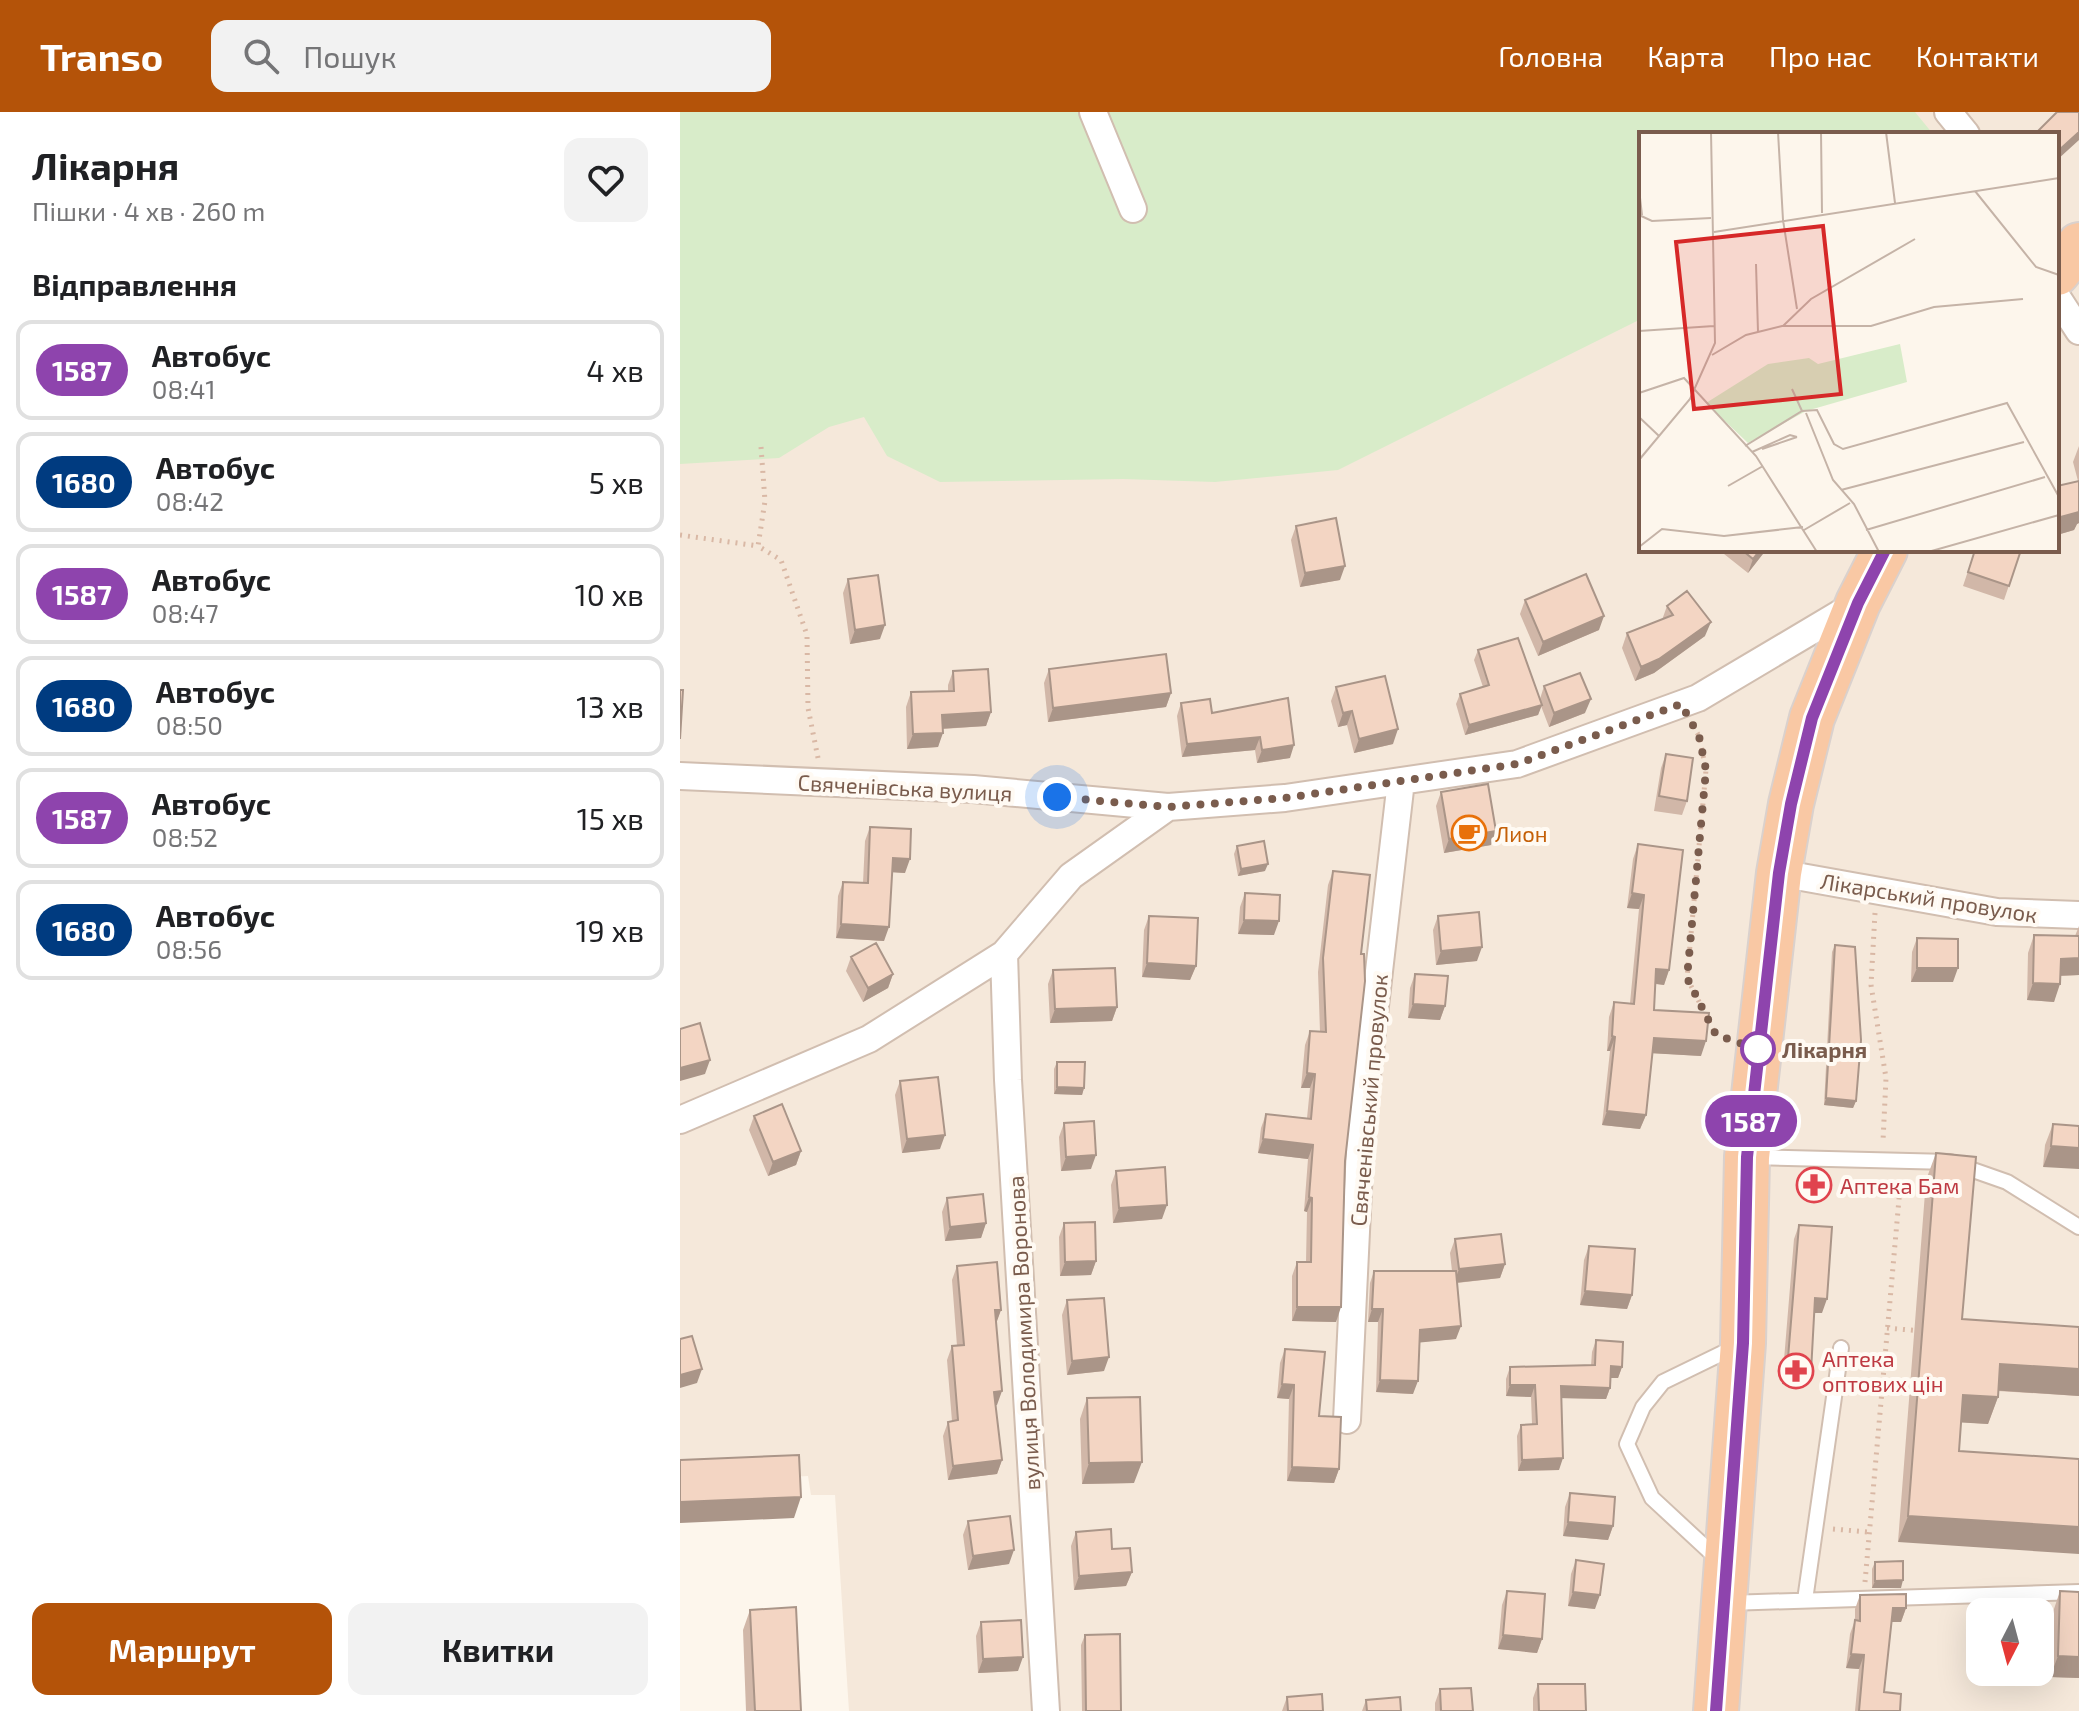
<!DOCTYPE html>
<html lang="uk">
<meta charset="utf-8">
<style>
body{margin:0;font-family:"Exo 2",sans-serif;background:#f2f2f2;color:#202124;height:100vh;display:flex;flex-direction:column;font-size:30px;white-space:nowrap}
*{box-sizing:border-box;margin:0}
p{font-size:26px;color:#757577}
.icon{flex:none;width:44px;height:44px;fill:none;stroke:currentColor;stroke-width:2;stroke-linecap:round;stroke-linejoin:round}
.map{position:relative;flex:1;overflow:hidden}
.panel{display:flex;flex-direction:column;background:#fff;width:680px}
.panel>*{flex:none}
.badge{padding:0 16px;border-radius:26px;font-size:28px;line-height:52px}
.needle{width:52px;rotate:186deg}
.tools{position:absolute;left:1286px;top:1486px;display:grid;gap:16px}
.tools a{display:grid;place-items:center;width:88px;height:88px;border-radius:16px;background:#fff;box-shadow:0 8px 32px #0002;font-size:40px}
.you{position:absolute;width:40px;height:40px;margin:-20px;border:6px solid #fff;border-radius:50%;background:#1a73e8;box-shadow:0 0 0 12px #1a73e833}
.map>.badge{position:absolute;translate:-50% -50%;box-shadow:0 0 0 4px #fff}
h2{padding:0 32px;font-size:30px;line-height:72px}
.round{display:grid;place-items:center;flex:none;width:84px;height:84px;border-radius:16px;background:#f2f2f2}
.head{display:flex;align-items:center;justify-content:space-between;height:136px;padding:0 32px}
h1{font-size:38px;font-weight:700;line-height:60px}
.primary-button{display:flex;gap:16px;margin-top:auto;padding:16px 32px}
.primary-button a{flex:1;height:92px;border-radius:16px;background:#b45309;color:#fff;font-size:32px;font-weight:700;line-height:92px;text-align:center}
.primary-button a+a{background:#f2f2f2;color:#202124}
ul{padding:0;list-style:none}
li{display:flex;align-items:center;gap:24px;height:100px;margin:0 16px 12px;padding:0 16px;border:4px solid #e0e0e0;border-radius:16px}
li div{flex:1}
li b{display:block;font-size:30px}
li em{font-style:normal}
li .badge{min-width:88px;font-weight:700;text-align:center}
header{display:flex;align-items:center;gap:48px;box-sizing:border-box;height:112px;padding:0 40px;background:#b45309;color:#fff}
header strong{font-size:38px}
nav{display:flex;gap:44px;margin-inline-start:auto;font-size:28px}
.search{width:560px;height:72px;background:#f2f2f2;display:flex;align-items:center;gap:20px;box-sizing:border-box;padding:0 28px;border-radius:16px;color:#757577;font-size:30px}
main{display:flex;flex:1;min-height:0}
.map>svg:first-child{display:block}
.residential{fill:#f5e8da;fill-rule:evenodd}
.green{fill:#d8ecc9}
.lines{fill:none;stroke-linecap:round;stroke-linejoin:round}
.service-casing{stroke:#d1beb0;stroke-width:18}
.minor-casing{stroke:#d1beb0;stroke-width:30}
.trunk-casing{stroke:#dad1cd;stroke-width:48}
.path{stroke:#d9b8a5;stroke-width:5;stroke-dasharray:2 6;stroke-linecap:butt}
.service{stroke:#fff;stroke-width:14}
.minor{stroke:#fff;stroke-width:26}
.trunk{stroke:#f9c8a4;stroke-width:44}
.wall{fill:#d1b7a8}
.shaded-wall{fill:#aa9588}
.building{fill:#f3d5c3;stroke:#aa9588;stroke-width:2}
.line-casing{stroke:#fff;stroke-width:18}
.line{stroke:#8e44ad;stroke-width:12}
.walk{stroke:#7a5c4d;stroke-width:8;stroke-dasharray:0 14.4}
.stop-dot{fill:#fff;stroke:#8e44ad;stroke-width:4}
.labels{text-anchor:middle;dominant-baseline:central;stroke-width:8;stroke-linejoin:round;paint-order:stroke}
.street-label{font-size:22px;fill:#7a5c4d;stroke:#fffaf3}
.food-label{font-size:22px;fill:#c56008;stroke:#fffaf3;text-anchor:start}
.stop-label{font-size:22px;font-weight:bold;fill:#7a5c4d;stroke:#fffaf3;text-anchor:start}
.health-label{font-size:22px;fill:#be3a42;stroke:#fffaf3;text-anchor:start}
.inset-road{fill:none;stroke:#c5b3a7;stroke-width:2}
.view{fill:#d62828;fill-opacity:0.15;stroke:#d62828;stroke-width:4}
.inset-edge{fill:none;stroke:#7a5c4d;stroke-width:4}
</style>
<header>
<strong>Transo</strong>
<div class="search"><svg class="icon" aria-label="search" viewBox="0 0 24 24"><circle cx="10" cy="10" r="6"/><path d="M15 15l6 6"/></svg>Пошук</div>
<nav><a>Головна</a><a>Карта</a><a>Про нас</a><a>Контакти</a></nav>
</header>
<main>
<section class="panel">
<div class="head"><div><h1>Лікарня</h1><p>Пішки · 4 хв · 260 m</p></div><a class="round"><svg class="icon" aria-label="heart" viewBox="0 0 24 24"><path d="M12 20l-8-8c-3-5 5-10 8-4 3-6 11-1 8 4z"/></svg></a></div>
<h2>Відправлення</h2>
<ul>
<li><span class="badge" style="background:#8e44ad;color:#fff">1587</span><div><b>Автобус</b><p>08:41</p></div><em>4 хв</em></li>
<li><span class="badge" style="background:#003b80;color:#fff">1680</span><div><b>Автобус</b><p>08:42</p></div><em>5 хв</em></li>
<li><span class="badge" style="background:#8e44ad;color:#fff">1587</span><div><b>Автобус</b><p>08:47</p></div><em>10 хв</em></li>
<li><span class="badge" style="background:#003b80;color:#fff">1680</span><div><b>Автобус</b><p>08:50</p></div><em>13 хв</em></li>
<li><span class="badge" style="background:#8e44ad;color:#fff">1587</span><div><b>Автобус</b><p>08:52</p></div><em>15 хв</em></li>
<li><span class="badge" style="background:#003b80;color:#fff">1680</span><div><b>Автобус</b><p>08:56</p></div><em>19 хв</em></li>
</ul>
<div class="primary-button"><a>Маршрут</a><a>Квитки</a></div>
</section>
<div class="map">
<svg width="1399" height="1599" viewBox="0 0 1399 1599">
<rect width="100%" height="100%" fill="#fdf6ec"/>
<path class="residential" d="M0,0H1399V1599H169L155,1383H131L128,1364L0,1371ZM961,22H1377V438H961ZM1300,1500H1360V1560H1300Z"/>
<path class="green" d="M0,0H1235L1253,22H961V207L658,358L535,370L443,367L260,370L207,344L184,305L149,315L99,346L0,352Z"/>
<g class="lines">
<g class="service-casing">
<path id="service" d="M1072,1045L1270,1050L1327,1070L1399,1115
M1040,1449L972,1386L947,1332L963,1295L983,1270L1057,1234
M1125,1488L1161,1236
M1048,1491L1399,1480"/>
</g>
<g class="minor-casing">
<path id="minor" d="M413,0L453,97
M1268,0L1286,22
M1377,185L1399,219
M0,664L293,677L488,695L605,686L837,652L1018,586L1178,491
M1099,761L1317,800L1399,803
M324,842L328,968L366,1599
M0,1008L189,927L324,842L391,764L488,695
M667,1308L681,1015L721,669"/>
</g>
<g class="trunk-casing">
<path id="trunk" d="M1377,161L1399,133
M1036,1599L1063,1231L1067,1045L1099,761L1111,692L1132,606L1178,491L1205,438"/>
</g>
<path class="path" d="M81,335L85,389L78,434L101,448L127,523L128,596L138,646
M0,423L78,434
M1013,614L1019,624L1026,658L1007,866L1036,923
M1195,801L1191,873L1206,966L1203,1029
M1207,1216L1241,1219
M1153,1417L1188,1420
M1185,1470L1220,1076L1214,1067"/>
<use href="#service" class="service"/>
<use href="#minor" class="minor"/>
<use href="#trunk" class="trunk"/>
</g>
<path class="wall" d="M1399,334V411L1397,412L1394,418L1377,423V374L1398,369L1393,350Z
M616,414L660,468L620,475L611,428Z
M1039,438H1086L1068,461Z
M1295,438H1341L1324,488L1283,474Z
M168,467L200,527L170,532L163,481Z
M845,488L919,518L858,544L840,502Z
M987,494L1025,524L974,561L955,569L942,536L947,521L982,508Z
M798,538L860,587L864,574L905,601L869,615L861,594L858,603L785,623L776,592L780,582L803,575L794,548Z
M369,557L491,581L486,595L368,610L364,571Z
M273,559L311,600L306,614L263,617L258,635L227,637L226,595L231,580L268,579V573Z
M656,575L713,632L674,641L667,613L658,615L651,589Z
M608,586L610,646L577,651L575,638L502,645L497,604L501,591L532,601Z
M986,642L1007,689L1002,703L974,699L981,656Z
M761,680L811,733L764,741L756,694Z
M190,715L225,761L212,760L204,829L156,826L158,784L163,770L183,771L185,729Z
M958,732L989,858L984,873L975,872L974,898L1021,944L972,941L966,1003L960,1017L922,1013L930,939H927L929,905L934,890L950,891L959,797L947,796L953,747Z
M557,734L585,759L558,764L554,742Z
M653,759L681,842L665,1049L656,1210L612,1209V1164L617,1150H626L627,1100L624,1099L628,1047L578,1041L581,1016L586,1002L627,1006L630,976H621L625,933L630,919L640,920L638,860L648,773Z
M565,781L594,823L558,822L560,795Z
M469,804L516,854L510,868L462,865L464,818Z
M758,804L797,849L756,853L753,818Z
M1399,814V863L1380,864L1374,890L1347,888L1348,841L1354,823L1395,824Z
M1237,826L1273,870H1231L1232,840Z
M1155,833L1176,989L1173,996L1144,993L1152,840Z
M171,845L213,862L208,876L183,890L166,859Z
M373,858L437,895L432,909L370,911L368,872Z
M735,862L765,894L760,908L728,906L730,876Z
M377,950L404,976L402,983L374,982V957Z
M220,969L260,1037L222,1041L215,983Z
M74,1004L121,1039L116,1053L88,1064L69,1018Z
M384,1011L411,1057L381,1059L379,1025Z
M1373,1012L1399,1014L1363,1055L1365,1033Z
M1256,1041L1282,1207L1399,1284L1318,1279V1285L1308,1312L1281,1310L1279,1339L1218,1430L1246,1068Z
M436,1059L482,1107L433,1111L431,1073Z
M267,1086L306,1111L301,1126L265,1129L262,1100Z
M384,1111L416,1149L411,1163L380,1164L379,1125Z
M1119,1113L1142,1201H1134L1131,1260L1126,1274L1102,1272L1114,1127Z
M775,1127L825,1152L820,1166L777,1171L776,1227L739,1230L733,1282L696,1280L698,1210H688L690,1171L694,1159H772L770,1141Z
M909,1134L952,1183L947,1197L900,1193L904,1148Z
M277,1154L321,1198L316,1210L317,1293H315L322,1348L317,1362L268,1368L263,1324L268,1310L272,1309L267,1248L272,1234H277L272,1168Z
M387,1188L424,1259L387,1263L382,1203Z
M916,1228L942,1255L938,1266H931L930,1276L926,1287L881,1286L879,1358L838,1359L837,1324L841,1313L852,1312L851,1285L826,1284V1267L830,1255L911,1254L912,1240Z
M605,1237L639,1304L659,1357L654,1371L607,1369L609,1287L597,1286L600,1251Z
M407,1286L454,1371L402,1372L400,1307Z
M890,1381L933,1414L928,1428L883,1424L885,1395Z
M288,1409L329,1452L288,1458L283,1423Z
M396,1420L432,1437L452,1460L446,1474L394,1478L391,1434Z
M896,1448L915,1497L888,1494L891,1462Z
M1195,1450L1221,1476H1192V1457Z
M827,1479L862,1527L857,1541L818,1537L822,1493Z
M1380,1479L1399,1480V1566L1370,1565L1373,1500Z
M1180,1483L1226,1496L1221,1510H1212L1204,1580L1220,1599H1175L1179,1557L1166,1556L1170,1522L1175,1508V1497Z
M70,1498L121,1599H66L63,1518Z
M301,1510L338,1559L298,1561L296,1524Z
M405,1523L441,1599H402L401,1533Z
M858,1572L906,1599H853V1586Z
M760,1577L793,1599H755V1591Z
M607,1585L643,1599H602Z
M686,1588L721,1599H682Z"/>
<path class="shaded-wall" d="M1399,20V28L1377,48V40Z
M1399,396V411L1397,412L1394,418L1377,423V406Z
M1080,438H1086L1068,461L1073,447Z
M665,454L660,468L620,475L625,461Z
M924,504L919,518L858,544L863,530Z
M1031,510L1025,524L974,561L955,569L961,555Z
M205,513L200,527L170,532L175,518Z
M491,581L486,595L368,610L373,596Z
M911,587L905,601L869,615L874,601Z
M862,593L858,603L785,623L789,613Z
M672,599L667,613L658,615L663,601Z
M311,600L306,614L257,617L262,603Z
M718,617L713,632L674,641L679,627Z
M263,621L258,635L227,637L233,622Z
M580,625L575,638L502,645L507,632Z
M614,633L610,646L577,651L582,638Z
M816,719L811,733L764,741L769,727Z
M213,746L230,747L225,761L208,760Z
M588,752L585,759L558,764L561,757Z
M952,781L964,783L959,797L947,796Z
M564,808L599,809L594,823L558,822Z
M161,812L209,815L204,829L156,826Z
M802,835L797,849L756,853L761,839Z
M1399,846V863L1374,864L1381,847Z
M467,851L516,854L510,868L462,865Z
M1237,856H1278L1273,870H1231Z
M976,857L989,858L984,873L971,871Z
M213,862L208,876L183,890L188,876Z
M1353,871L1380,872L1374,890L1347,888Z
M733,892L765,894L760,908L728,906Z
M437,895L432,909L370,911L375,897Z
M932,924L935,925L930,939H927Z
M974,926L1026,929L1021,944L968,941Z
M30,948L25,962L0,969V956Z
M627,961L635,962L630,976H621Z
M377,975L404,976L402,983L374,982Z
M1146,986L1176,989L1173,996L1144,993Z
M927,999L966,1003L960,1017L922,1013Z
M265,1023L260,1037L222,1041L227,1027Z
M583,1027L633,1033L628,1047L578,1041Z
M1371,1034L1399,1036V1057L1363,1055Z
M121,1039L116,1053L88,1064L93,1050Z
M416,1043L411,1057L381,1059L386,1045Z
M629,1085L632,1086L627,1100L624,1099Z
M487,1093L482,1107L433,1111L439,1096Z
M306,1111L301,1126L265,1129L270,1115Z
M416,1149L411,1163L380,1164L385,1150Z
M825,1152L820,1166L774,1171L779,1157Z
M905,1179L952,1183L947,1197L900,1193Z
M1135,1186L1147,1187L1142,1201H1130Z
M617,1195H661L656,1210L612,1209Z
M692,1197H703L698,1210H688Z
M315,1198H321L316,1212Z
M781,1214L776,1227L735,1231L740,1218Z
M429,1245L424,1259L387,1263L392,1249Z
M1320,1252L1399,1257V1284L1310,1278Z
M931,1254L942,1255L938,1266H927Z
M22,1257L17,1271L0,1276V1263Z
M1107,1258L1131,1260L1126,1274L1102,1272Z
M700,1268L738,1269L733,1282L696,1280Z
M602,1272L614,1273L609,1287L597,1286Z
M830,1273H855L851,1285L826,1284Z
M881,1274L930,1276L926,1287L877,1286Z
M322,1279L317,1293L309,1294L314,1280Z
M1283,1283L1318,1285L1308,1312L1273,1310Z
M883,1346L879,1358L838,1359L842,1348Z
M322,1348L317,1362L268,1368L273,1354Z
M462,1350L454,1371L402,1372L409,1351Z
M612,1355L659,1357L654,1371L607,1369Z
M121,1385L114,1406L0,1411V1390Z
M1228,1404L1399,1415V1442L1218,1430Z
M888,1410L933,1414L928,1428L883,1424Z
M334,1438L329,1452L288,1458L293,1444Z
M452,1460L446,1474L394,1478L399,1464Z
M1223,1468L1221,1476H1192L1195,1469Z
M893,1480L920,1483L915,1497L888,1494Z
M1213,1496H1226L1221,1510H1208Z
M823,1523L862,1527L857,1541L818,1537Z
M1171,1542L1184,1543L1179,1557L1166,1556Z
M1378,1544L1399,1545V1566L1370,1565Z
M343,1545L338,1559L298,1561L303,1547Z"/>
<path class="building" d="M1377,0H1399V20L1377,40V22H1359L1357,20Z
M1399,369V400L1377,406V374Z
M656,406L665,454L625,461L616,414Z
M1062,438H1080L1073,447Z
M1295,438H1341L1329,474L1288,460Z
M906,462L924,504L863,530L845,488Z
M198,463L205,513L175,518L168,467Z
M1007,479L1031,510L979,547L961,555L947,521L993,503L987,494Z
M838,526L862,593L789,613L780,582L809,573L798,538Z
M486,542L491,581L373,596L369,557Z
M308,557L311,600L262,603L263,621L233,622L231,580L274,579L273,559Z
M900,561L911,587L874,601L864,574Z
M705,564L718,617L679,627L672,599L663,601L656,575Z
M0,578H3L0,627Z
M608,586L614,633L582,638L580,625L507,632L501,591L530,587L532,601Z
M986,642L1013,646L1007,689L979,684Z
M808,672L816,719L769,727L761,680Z
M190,715L231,717L230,747L213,746L209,815L161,812L163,770L188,771Z
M584,729L588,752L561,757L557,734Z
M958,732L1003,738L989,858L976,857L974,898L1029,901L1026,929L974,926L966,1003L927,999L935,925L932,924L934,890L954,892L964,783L952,781Z
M653,759L690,763L681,842H684L685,869L665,1049L661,1195H617V1150H631L632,1086L629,1085L633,1033L583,1027L586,1002L631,1007L635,962L627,961L630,919L646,920L643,846Z
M565,781L600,783L599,809L564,808Z
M799,800L802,835L761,839L758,804Z
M469,804L518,806L516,854L467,851Z
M1354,823L1399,824V846L1381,847L1380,872L1353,871Z
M1237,826L1278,827V856H1237Z
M196,831L213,862L188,876L171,845Z
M1155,833L1175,835L1181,928L1176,989L1146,986Z
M435,856L437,895L375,897L373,858Z
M735,862L768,864L765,894L733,892Z
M20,911L30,948L0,956V917Z
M377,950H405L404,976L377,975Z
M258,965L265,1023L227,1027L220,969Z
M102,992L121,1039L93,1050L74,1004Z
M414,1009L416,1043L386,1045L384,1011Z
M1373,1012L1399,1014V1036L1371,1034Z
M1256,1041L1296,1045L1282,1207L1399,1215V1257L1320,1252L1318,1285L1283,1283L1279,1339L1399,1347V1415L1228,1404Z
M485,1055L487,1093L439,1096L436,1059Z
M303,1082L306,1111L270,1115L267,1086Z
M415,1110L416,1149L385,1150L384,1111Z
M1119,1113L1152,1115L1147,1187L1135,1186L1131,1260L1107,1258Z
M821,1122L825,1152L779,1157L775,1127Z
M909,1134L955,1137L952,1183L905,1179Z
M317,1150L321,1198H315L322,1279L314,1280L322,1348L273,1354L268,1310L278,1308L272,1234L284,1233L277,1154Z
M694,1159H776L781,1214L740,1218L738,1269L700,1268L703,1197H692Z
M424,1186L429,1245L392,1249L387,1188Z
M12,1224L22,1257L0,1263V1227Z
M916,1228L943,1230L942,1255L931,1254L930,1276L881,1274L883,1346L842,1348L841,1313L857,1312L855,1273H830V1255L915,1253Z
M605,1237L645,1240L639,1304L661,1305L659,1357L612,1355L614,1273L602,1272Z
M460,1285L462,1350L409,1351L407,1286Z
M119,1343L121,1385L0,1390V1348Z
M890,1381L935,1385L933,1414L888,1410Z
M330,1404L334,1438L293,1444L288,1409Z
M431,1417L432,1437L450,1436L452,1460L399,1464L396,1420Z
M896,1448L924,1452L920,1483L893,1480Z
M1223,1449V1468L1195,1469V1450Z
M827,1479L865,1482L862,1527L823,1523Z
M1380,1479L1399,1480V1545L1378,1544Z
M1226,1482V1496H1213L1204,1580L1221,1582L1220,1599H1179L1184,1543L1171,1542L1175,1508L1180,1509V1483Z
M116,1495L121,1599H75L70,1498Z
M341,1508L343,1545L303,1547L301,1510Z
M440,1522L441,1599H406L405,1523Z
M858,1572H905L906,1599H859Z
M791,1576L793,1599H761L760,1577Z
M642,1582L643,1599H608L607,1585Z
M720,1585L721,1599H687L686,1588Z"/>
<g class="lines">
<g class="line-casing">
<path id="line" d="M1036,1599L1063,1231L1067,1045L1099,761L1111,692L1132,606L1178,491L1205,438"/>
</g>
<use href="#line" class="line"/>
<path class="walk" d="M377,685L488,695L605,686L837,652L1001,592L1019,624L1026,658L1007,866L1036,923L1078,937"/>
</g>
<defs>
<g id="cafe-ring" transform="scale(1.8)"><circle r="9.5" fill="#fffaf3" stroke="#e8710a" stroke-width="1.5"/><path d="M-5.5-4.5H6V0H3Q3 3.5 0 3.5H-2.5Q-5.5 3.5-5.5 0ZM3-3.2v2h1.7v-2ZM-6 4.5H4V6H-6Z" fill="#e8710a"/></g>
<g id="pharmacy-ring" transform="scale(1.8)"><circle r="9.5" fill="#fffaf3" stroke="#e0444e" stroke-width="1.5"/><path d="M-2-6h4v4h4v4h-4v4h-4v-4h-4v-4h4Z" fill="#e0444e"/></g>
</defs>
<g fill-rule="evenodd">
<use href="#cafe-ring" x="789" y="721"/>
<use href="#pharmacy-ring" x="1134" y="1073"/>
<use href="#pharmacy-ring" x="1116" y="1259"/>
</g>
<circle class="stop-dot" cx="1078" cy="937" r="16"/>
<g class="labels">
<g class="street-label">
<text transform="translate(225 675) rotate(3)">Свяченівська вулиця</text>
<text transform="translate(1249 785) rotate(9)">Лікарський провулок</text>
<text transform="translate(688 988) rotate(-85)">Свяченівський провулок</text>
<text transform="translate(343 1221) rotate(-93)">вулиця Володимира Воронова</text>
</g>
<g class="food-label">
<text x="815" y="721">Лион</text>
</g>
<g class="stop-label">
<text x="1102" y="937">Лікарня</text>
</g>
<g class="health-label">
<text x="1160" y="1073">Аптека Бам</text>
<text x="1142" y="1246">Аптека<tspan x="1142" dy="25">оптових цін</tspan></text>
</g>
</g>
<g transform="translate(959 20)">
<rect width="420" height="420" fill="#fdf6ec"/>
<path d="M261,212L268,250L167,279L109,311L67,271L129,232L170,226L179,232Z" fill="#d8ecc9"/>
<path class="inset-road" d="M139,0L144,88L158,177M182,0L183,81M247,0L256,71M0,57L3,83M336,59L397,135L420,143M0,83L13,89L72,86M75,100L420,46M117,132L119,200M144,194L172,167L276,107M0,199L75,194M73,223L107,203L143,194H232L295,175L384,167M153,257L163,279M0,261L45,246L117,324L178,420M167,281L194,348L215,372L240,420M0,285L20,304M106,314L163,279L178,278L195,312L204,317L368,271L420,365M123,317L158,305M113,320L151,303L158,305M0,328L51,267L76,211L72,0M89,354L124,334M202,358L385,310M165,398L211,371M227,398L406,345M0,415L23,397L85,404L164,395M289,420L420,383"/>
<path class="view" d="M184,94L202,262L55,277L37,110Z"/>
<rect width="420" height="420" class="inset-edge"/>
</g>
</svg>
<div class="tools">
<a><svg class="needle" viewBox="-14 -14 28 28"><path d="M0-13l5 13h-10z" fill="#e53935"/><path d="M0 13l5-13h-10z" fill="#757577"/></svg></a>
</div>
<div class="you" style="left:377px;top:685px"></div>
<b class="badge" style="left:1071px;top:1009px;background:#8e44ad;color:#fff">1587</b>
</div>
</main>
